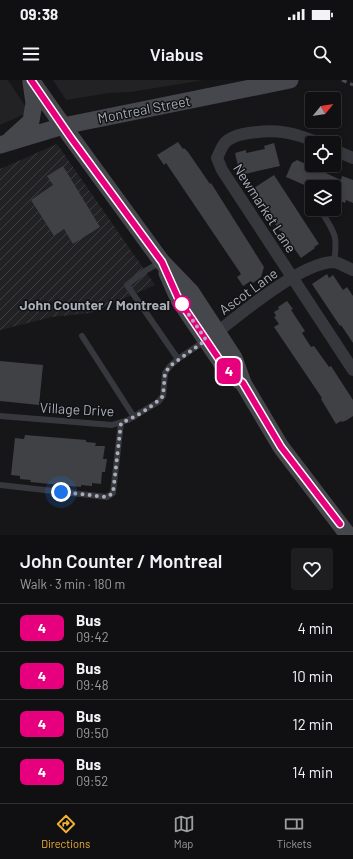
<!DOCTYPE html>
<meta charset="utf-8">
<style>
body{margin:0;font-family:Barlow,sans-serif;background:#1e1e20;color:#f1f3f6;height:100vh;display:flex;flex-direction:column;font-size:15px;white-space:nowrap}
*{box-sizing:border-box;margin:0}
p{font-size:13px;color:#9c9d9f}
.icon{flex:none;width:22px;height:22px;fill:none;stroke:currentColor;stroke-width:2;stroke-linecap:round;stroke-linejoin:round}
.map{position:relative;height:455px;overflow:hidden}
.sheet{display:flex;flex-direction:column;background:#101012;flex:1}
.sheet>*{flex:none}
.badge{padding:0 8px;border-radius:6px;font-size:14px;line-height:26px}
.needle{width:26px;rotate:60deg}
.controls{position:absolute;left:305px;top:12px;display:grid;gap:8px}
.controls a{display:grid;place-items:center;width:36px;height:36px;border-radius:4px;background:#101012;box-shadow:0 2px 6px #0003,0 0 0 1px #303032;font-size:20px}
.you{position:absolute;width:20px;height:20px;margin:-10px;border:3px solid #fff;border-radius:50%;background:#1a73e8;box-shadow:0 0 0 6px #1a73e833}
.map>.badge{position:absolute;translate:-50% -50%;box-shadow:0 0 0 2px #fff}
.round{display:grid;place-items:center;flex:none;width:42px;height:42px;border-radius:4px;background:#1e1e20}
.headline{display:flex;align-items:center;justify-content:space-between;height:68px;padding:0 20px}
h1{font-size:19px;font-weight:600;line-height:30px}
ul{padding:0;list-style:none}
li{display:flex;align-items:center;gap:12px;height:48px;padding:0 20px;border-top:1px solid #303032}
li div{flex:1}
li b{display:block;font-size:15px}
li em{font-style:normal}
li .badge{min-width:44px;font-weight:700;text-align:center}
.status{display:flex;justify-content:space-between;align-items:center;height:28px;padding:0 20px;background:#101012;direction:ltr}
.status svg{height:11px;fill:currentColor}
header{display:flex;justify-content:space-between;align-items:center;height:52px;padding:0 20px;background:#101012;font-size:18px;font-weight:600}
.dock{display:flex;justify-content:space-around;align-items:center;height:56px;border-top:1px solid #303032;background:#101012;font-size:11px;color:#9c9d9f}
.dock a{display:grid;justify-items:center;gap:2px}
.dock .current{color:#f2b134}
.map>svg:first-child{display:block}
.built{fill:#222225}
.industrial{fill:url(#industrial-furrows)}
.building{fill:#404145}
.lines{fill:none;stroke-linecap:round;stroke-linejoin:round}
.lane{stroke:#37383d;stroke-width:6}
.street{stroke:#37383d;stroke-width:12}
.secondary{stroke:#45474d;stroke-width:17}
.rail{stroke:#4a4c52;stroke-width:3;stroke-dasharray:5 4;stroke-linecap:butt}
.line-casing{stroke:#fff;stroke-width:9}
.line{stroke:#e6007e;stroke-width:6}
.walk{stroke:#a8adb8;stroke-width:4;stroke-dasharray:0 7.2}
.stop-dot{fill:#fff;stroke:#e6007e;stroke-width:2}
.labels{text-anchor:middle;dominant-baseline:central;stroke-width:3;stroke-linejoin:round;paint-order:stroke}
.street-label{font-size:14px;fill:#a8adb8;stroke:#111113}
.stop-label{font-size:14px;font-weight:bold;fill:#a8adb8;stroke:#111113;text-anchor:end}
</style>
<div class="status"><b>09:38</b><svg viewBox="0 0 49 12"><path d="M0 12V9h3v3zM5 12V6h3v6zM10 12V3h3v9zM15 12V0h3v12zM26 1h20v11H26zM47 4h2v5h-2z"/></svg></div>
<header><svg class="icon" aria-label="menu" viewBox="0 0 24 24"><path d="M4 6h16M4 12h16M4 18h16"/></svg>Viabus<svg class="icon" aria-label="search" viewBox="0 0 24 24"><circle cx="10" cy="10" r="6"/><path d="M15 15l6 6"/></svg></header>
<div class="map">
<svg width="353" height="455" viewBox="0 0 353 455">
<defs>
<pattern id="industrial-furrows" width="10" height="10" patternUnits="userSpaceOnUse"><rect width="10" height="10" fill="#222225"/><path d="M-1 1l2-2M0 10L10 0M9 11l2-2" fill="none" stroke="#3f3f43"/></pattern>
</defs>
<rect width="100%" height="100%" fill="#161618"/>
<path class="built" d="M0,0H8L29,32L0,45Z
M53,0H204L131,12L109,13L66,20Z"/>
<path class="industrial" d="M57,64L155,205L91,233L52,237L0,250V89Z"/>
<path class="building" d="M178,62L183,69L184,68L188,72L210,104L211,103L264,187L261,197L253,203L251,201L243,206L237,197L241,194L166,83L164,85L157,75Z
M274,63L280,86L240,95L235,73L246,70V73L265,69L264,66Z
M297,80L341,100L342,96L353,100V123L346,120L345,123L334,118V107H309L286,97L292,83Z
M63,86L100,147L73,164L64,149L54,156L31,120L53,105L47,96Z
M274,95L319,164L314,167L315,168L301,178L281,150L280,151L273,141L274,140L263,123L262,124L259,119L255,122L251,115V110Z
M327,194L329,198L333,195L343,210L347,207L353,216V263L341,245L340,246L312,204Z
M287,221L293,229L291,230L305,251L302,253L311,267L314,266L329,287L331,286L353,320V336L347,340L342,342L341,341L336,344L321,319L322,318L274,247L279,244L274,237L276,236L274,232L279,229L278,227Z
M0,281L43,285L39,325L0,321Z
M25,355L86,360V362L96,363L95,366H105L103,379H107L105,392H102L101,404L92,403V406L81,405V407L30,402L31,400L20,399V396L11,395L15,358L24,359Z"/>
<g class="lines">
<path class="lane" d="M321,131C335,153 338,156 334,182
M161,182L145,191L127,205L178,279
M82,256L134,337
M0,336L112,345L128,340L158,322L163,316L165,293L170,286L178,279L206,260
M0,405L107,417L113,413L121,343"/>
<path class="street" d="M319,63C293,52 277,49 249,53C242,54 234,56 228,60C222,64 220,72 217,78L222,90L353,290
M334,70L353,78
M211,257C238,236 300,183 333,182C339,182 347,188 353,190"/>
<path class="secondary" d="M31,0L71,57L162,182L191,212L234,278L243,303L281,367L348,455
M10,60L31,41L34,23L31,2
M0,65L63,46L290,0
M167,193L179,220L225,288L240,301"/>
<path class="rail" d="M342,0L353,5"/>
</g>
<g class="lines">
<g class="line-casing">
<path id="line" d="M31,0L71,58L162,182L179,220L225,288L243,303L281,367L340,444"/>
</g>
<use href="#line" class="line"/>
<path class="walk" d="M61,412L107,417L113,413L121,343C136,337 152,327 163,316L165,293L170,286L206,260L179,220L182,224"/>
</g>
<circle class="stop-dot" cx="182" cy="224" r="8"/>
<g class="labels">
<g class="street-label">
<text transform="translate(144 29) rotate(-11)">Montreal Street</text>
<text transform="translate(265 128) rotate(57)">Newmarket Lane</text>
<text transform="translate(248 211) rotate(-36)">Ascot Lane</text>
<text transform="translate(77 329) rotate(3)">Village Drive</text>
</g>
<g class="stop-label">
<text x="170" y="224">John Counter / Montreal</text>
</g>
</g>
</svg>
<div class="controls">
<a><svg class="needle" viewBox="-14 -14 28 28"><path d="M0-13l5 13h-10z" fill="#e53935"/><path d="M0 13l5-13h-10z" fill="#9c9d9f"/></svg></a>
<a><svg class="icon" aria-label="locate" viewBox="0 0 24 24"><circle cx="12" cy="12" r="6"/><path d="M12 2v4M12 18v4M2 12h4M18 12h4"/></svg></a>
<a><svg class="icon" aria-label="layers" viewBox="0 0 24 24"><path d="M12 4l9 5-9 5-9-5zM3 14l9 5 9-5"/></svg></a>
</div>
<div class="you" style="left:61px;top:412px"></div>
<b class="badge" style="left:229px;top:291px;background:#e6007e;color:#fff">4</b>
</div>
<section class="sheet">
<div class="headline"><div><h1>John Counter / Montreal</h1><p>Walk · 3 min · 180 m</p></div><a class="round"><svg class="icon" aria-label="heart" viewBox="0 0 24 24"><path d="M12 20l-8-8c-3-5 5-10 8-4 3-6 11-1 8 4z"/></svg></a></div>
<ul>
<li><span class="badge" style="background:#e6007e;color:#fff">4</span><div><b>Bus</b><p>09:42</p></div><em>4 min</em></li>
<li><span class="badge" style="background:#e6007e;color:#fff">4</span><div><b>Bus</b><p>09:48</p></div><em>10 min</em></li>
<li><span class="badge" style="background:#e6007e;color:#fff">4</span><div><b>Bus</b><p>09:50</p></div><em>12 min</em></li>
<li><span class="badge" style="background:#e6007e;color:#fff">4</span><div><b>Bus</b><p>09:52</p></div><em>14 min</em></li>
</ul>
</section>
<nav class="dock">
<a class="current"><svg class="icon" aria-label="directions" viewBox="0 0 24 24"><path d="M12 3l9 9-9 9-9-9zM9 14v-3h6M13 9l2 2-2 2"/></svg>Directions</a>
<a><svg class="icon" aria-label="map" viewBox="0 0 24 24"><path d="M3 6l6-2 6 2 6-2v14l-6 2-6-2-6 2zM9 4v14M15 6v14"/></svg>Map</a>
<a><svg class="icon" aria-label="tickets" viewBox="0 0 24 24"><path d="M3 7h18v10H3zM15 7v10"/></svg>Tickets</a>
</nav>
